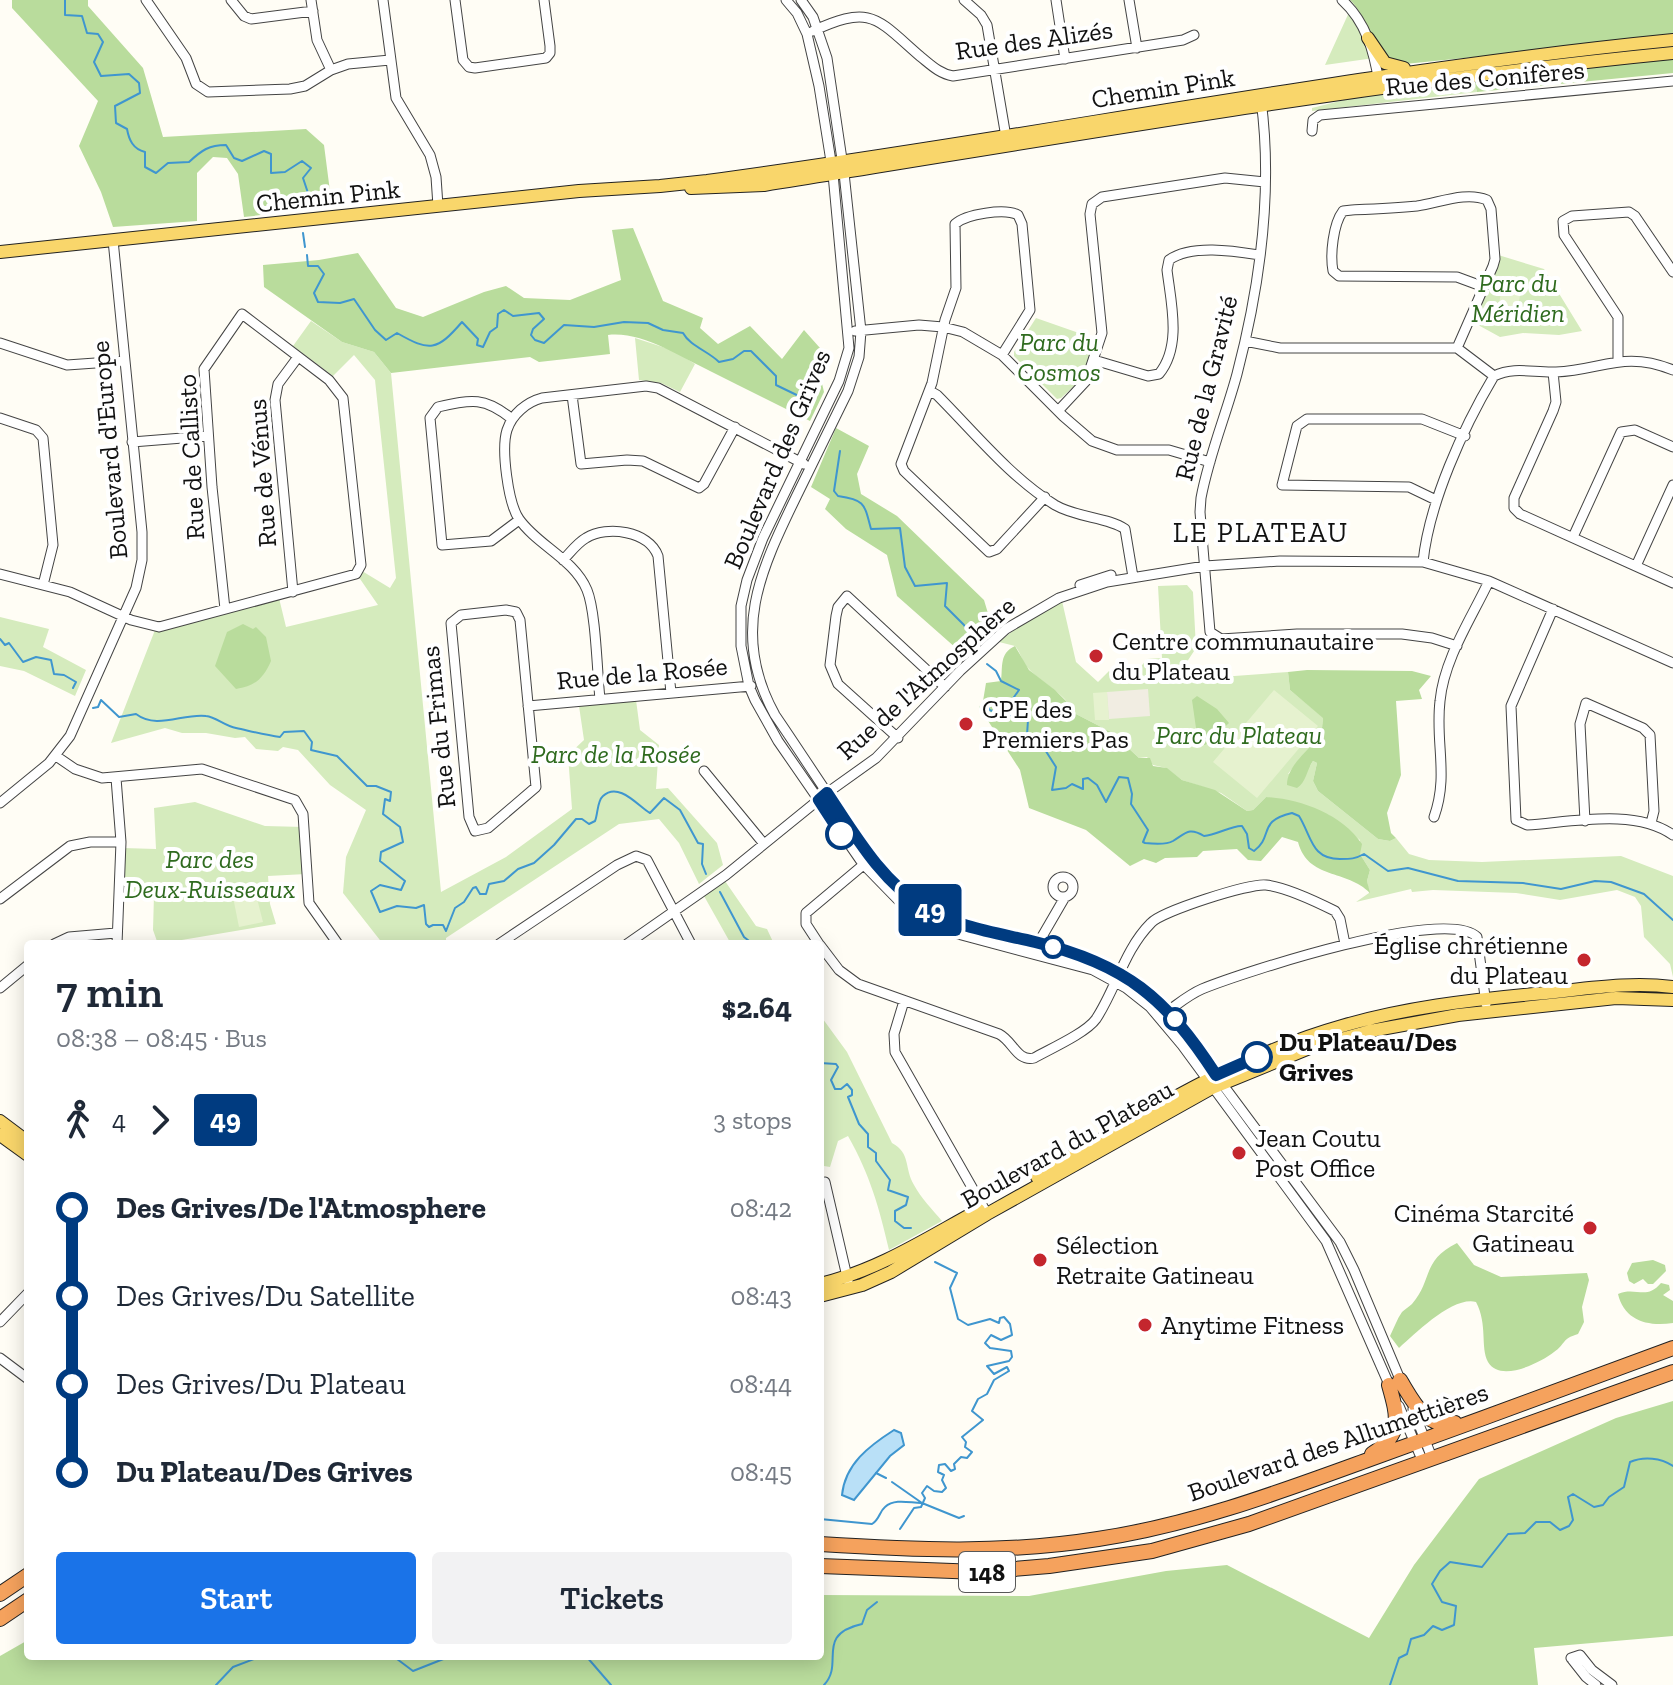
<!DOCTYPE html>
<meta charset="utf-8">
<style>
body{margin:0;font-family:"Zilla Slab",serif;background:#f2f2f3;color:#1f2937;height:100vh;display:flex;flex-direction:column;font-size:30px;white-space:nowrap}
*{box-sizing:border-box;margin:0}
p{font-size:26px;color:#747a83}
.icon{flex:none;width:44px;height:44px;fill:none;stroke:currentColor;stroke-width:2;stroke-linecap:round;stroke-linejoin:round}
.map{position:relative;flex:1;overflow:hidden}
.side{position:absolute;left:24px;top:940px;width:800px;height:720px;display:flex;flex-direction:column;background:#fff;border-radius:8px;box-shadow:0 4px 20px #0003}
.side>*{flex:none}
.badge{padding:0 16px;border-radius:6px;font-size:28px;line-height:52px}
.map>.badge{position:absolute;translate:-50% -50%;box-shadow:0 0 0 4px #fff}
.legs{display:flex;align-items:center;gap:12px;height:88px;padding:0 32px;font-size:26px}
.legs p{margin-inline-start:auto}
.summary{display:flex;align-items:center;justify-content:space-between;height:136px;padding:0 32px}
h1{font-size:44px;font-weight:600;line-height:60px}
.primary-button{display:flex;gap:16px;margin-top:auto;padding:16px 32px}
.primary-button a{flex:1;height:92px;border-radius:8px;background:#1a73e8;color:#fff;font-size:32px;font-weight:600;line-height:92px;text-align:center}
.primary-button a+a{background:#f2f2f3;color:#1f2937}
ul{padding:0 32px;list-style:none}
li{display:flex;align-items:center;gap:28px;height:88px;font-size:30px}
li i{display:grid;place-items:center;width:12px;height:100%;margin:0 10px;background:currentColor}
li i::after{content:'';width:20px;height:20px;margin:-10px;border:6px solid;border-radius:50%;background:#fff}
li p{margin-inline-start:auto}
li:first-child i{background:linear-gradient(#0000 50%,currentColor 0)}
li:last-child i{background:linear-gradient(currentColor 50%,#0000 0)}
.map>svg:first-child{display:block}
.green{fill:#d5ebbd}
.forest{fill:#b9dc9c}
.pitch{fill:#e6f2cf}
.plaza{fill:#f1ede2}
.water{fill:#b9e0f7;stroke:#3f96cf;stroke-width:2}
.lines{fill:none;stroke-linecap:round;stroke-linejoin:round}
.stream{stroke:#3f96cf;stroke-width:2}
.minor-casing{stroke:#444;stroke-width:11}
.major-casing{stroke:#222;stroke-width:14}
.highway-casing{stroke:#222;stroke-width:16}
.minor{stroke:#fff;stroke-width:9}
.major{stroke:#f9d66b;stroke-width:12}
.highway{stroke:#f5a25d;stroke-width:14}
.line-1-casing{stroke:#fff;stroke-width:18}
.line-1{stroke:#003b80;stroke-width:12}
.poi-dot{fill:#c4262e;stroke:#fff;stroke-width:3}
.stop-1-dot{fill:#fff;stroke:#003b80;stroke-width:4}
.labels{text-anchor:middle;dominant-baseline:central;stroke-width:8;stroke-linejoin:round;paint-order:stroke}
.shield{fill:#fff;stroke:#585858;stroke-width:2}
.shield-label{font-size:24px;font-weight:bold;fill:#111}
.street-label{font-size:26px;fill:#111;stroke:#fff}
.park-label{font-size:26px;font-style:italic;fill:#2f6b1f;stroke:#fff}
.poi-label{font-size:26px;fill:#111;stroke:#fff;text-anchor:start}
.stop-label{font-size:26px;font-weight:bold;fill:#111;stroke:#fff;text-anchor:start}
.neighbourhood-label{font-size:28px;letter-spacing:2px;fill:#111;stroke:#fff}
</style>
<div class="map">
<svg width="1673" height="1685" viewBox="0 0 1673 1685">
<rect width="100%" height="100%" fill="#fffdf5"/>
<path class="green" d="M1351,8L1374,58L1325,65Z
M1474,80L1477,92L1312,111V108L1352,98Z
M1495,254L1544,269L1582,331L1559,335L1523,333L1500,337L1469,320Z
M1036,318L1096,339L1083,378L1061,398L1057,399L1014,356V352Z
M311,321L342,342L374,352L391,373L441,892L506,857L572,809L568,755L584,740L579,706L636,700L640,730L659,745L656,789L668,788L717,843L723,865L699,884L679,843L659,819L619,824L446,938V944H383L343,893L346,857L366,810L330,785L298,750L283,747L278,751L256,749L245,737L235,738L206,733H182L165,728L111,743L155,630L279,598L286,627L378,605L358,576L362,571L390,588L396,578L375,380L354,355L333,376L293,346Z
M635,338L675,351L695,364L680,392L661,383L639,380Z
M1187,585L1193,592L1196,648L1177,677L1140,680L1134,675L1147,659L1162,658L1158,586Z
M1062,601L1076,662L1098,682L1109,671L1125,684L1288,672L1290,690L1324,718C1324,739 1300,758 1288,774L1310,766L1313,761L1317,763L1313,781L1318,791L1378,839L1390,841L1396,838L1409,854L1429,860L1482,862L1621,856L1673,876V977L1670,964L1644,937L1641,906L1635,897L1617,890L1560,900L1516,893L1433,890L1412,892L1411,889L1356,902L1369,893L1367,881L1370,870L1360,854V840L1329,815L1266,797L1253,810L1247,811L1221,793L1182,780L1166,768L1153,765L1147,757L1139,758L1111,732L1074,713C1065,692 1042,684 1028,668C1022,662 1021,653 1015,646L999,642L1029,618Z
M0,617L49,629L43,647L86,670L75,696L24,671L0,666Z
M195,802L265,826L304,827L306,874L268,876L270,904L276,924L158,944L153,930L154,895L121,894L123,848L156,849L154,808Z
M725,881L756,926L767,929L774,944H731L704,896Z
M820,1015L847,1052L892,1143C911,1153 904,1168 914,1185C921,1198 932,1209 942,1221L889,1250C879,1207 870,1175 848,1136L838,1141L830,1167L824,1166L820,1146Z"/>
<path class="forest" d="M12,0H88V6L143,68L163,137L306,129L324,145L332,207L244,217L238,174L227,158L213,157L197,173V221L113,227L101,192L79,146L98,101L12,8Z
M1350,0H1673V37L1405,64C1400,62 1391,61 1386,57C1370,43 1367,16 1350,0Z
M1673,58V73L1477,92L1474,80Z
M633,228L663,301L703,318L700,328L718,344L750,326L782,359L804,330L820,348L817,362L824,392L810,421C777,404 743,388 710,371C680,357 642,331 608,335L610,354L539,362L530,357L391,373L374,352L342,342L264,287L263,265L319,260L358,253L396,308L423,317L484,292L506,286L524,298L570,300L621,280L612,230Z
M836,428L869,446L857,474L861,494L897,516L984,600L993,630L965,656L897,596L887,555L846,529L825,509L830,499L811,487Z
M243,624L253,629L256,627L266,637L271,661C263,679 255,686 236,689L215,666L227,632Z
M1015,646L1029,670L1055,690L1071,706L1074,713L1111,732L1139,758H1150L1153,766L1167,768L1182,780L1215,790L1247,811L1253,810L1266,797C1299,799 1341,813 1362,844L1360,854L1370,870L1367,881L1370,893C1347,869 1308,880 1298,842L1282,837L1261,861L1248,860L1237,849L1203,851L1197,857L1165,858L1156,863L1144,859L1130,866L1086,830L1029,808L1020,770L979,707L983,701L986,683L1001,681C1003,667 999,653 1015,646Z
M1307,670L1412,671L1431,676L1419,690L1422,699L1396,701L1401,775L1387,813L1391,833L1396,838L1390,841L1378,839L1318,791L1313,781L1317,763L1313,761C1307,769 1306,783 1297,788L1287,785C1287,758 1325,745 1323,718L1290,690L1288,672Z
M1197,696L1217,709L1229,723L1205,745L1198,742L1192,700Z
M1457,1243L1474,1265L1501,1277L1587,1273L1589,1280L1582,1307L1584,1322L1578,1334C1561,1339 1566,1344 1554,1352C1540,1363 1500,1383 1488,1362C1480,1347 1488,1325 1476,1302C1453,1296 1416,1333 1399,1348L1390,1336C1394,1328 1397,1319 1402,1312C1405,1309 1409,1307 1412,1304C1433,1280 1421,1261 1457,1243Z
M1653,1260L1665,1265L1666,1271L1653,1284H1648L1643,1279L1634,1284L1629,1281L1627,1273L1632,1263Z
M1661,1283L1669,1285L1670,1290L1663,1295L1673,1301V1323C1647,1327 1624,1320 1618,1294C1636,1286 1646,1301 1661,1283Z
M1673,1401V1636L1534,1648L1538,1685H0V1656L28,1640V1656H820V1595L1029,1596L1166,1571L1227,1565L1369,1638L1414,1565L1479,1479L1616,1418Z"/>
<path class="pitch" d="M1502,286L1521,289L1515,326L1496,323Z
M1274,690L1318,726L1257,798L1213,762Z
M1107,692L1109,720H1095L1093,693Z
M254,887L263,922L239,927L232,892Z"/>
<path class="plaza" d="M1148,689L1150,716L1109,719L1107,692Z"/>
<path class="water" d="M894,1430L901,1433L904,1445L890,1456L854,1500L842,1495C845,1464 869,1446 894,1430Z"/>
<g class="lines">
<path class="stream" d="M65,0V15L82,16L87,33L98,34L103,42L94,62L101,76L129,74L139,83L140,93L115,106L116,123L127,129C129,140 133,149 145,152V167L156,173L168,163L189,162C202,150 209,145 226,145L234,158L242,161L264,151L271,154V173L285,172L302,161L311,168L303,178L311,202L299,208
M303,233L305,247
M307,255L308,266H318L324,274L314,293L318,302L340,303L354,299L375,330L386,340L397,333C430,352 437,351 462,322L478,339L477,345L483,347L490,332L497,327L498,314L504,310L513,316L539,313L544,319L533,329L531,335L535,340L544,343L564,325L594,327L624,322L648,323L663,330L683,333C690,346 708,351 719,362L733,359L744,351H751L776,376V385L807,400
M840,451L834,491L838,496C865,500 864,503 871,529L900,528L905,567L915,586L947,583L945,606L964,625L973,641
M0,639L5,645L9,643L23,662L36,657L51,660L54,674L64,675L76,682L73,688
M987,664L996,671L1001,681L1019,690L1009,704L989,699V710L1028,720L1027,735L1042,745L1056,767L1052,790L1066,788L1072,784L1083,789V779L1088,778L1097,785L1106,802L1119,777L1128,778L1132,794L1131,804L1148,830L1143,842L1145,843C1154,844 1166,845 1173,841C1186,833 1189,827 1204,836C1216,835 1233,825 1242,826L1247,834L1249,848L1254,851C1274,836 1257,821 1292,813L1299,816C1312,837 1311,859 1340,859C1351,859 1355,859 1364,854L1388,871L1408,868L1458,881L1523,883L1561,889L1595,881L1611,882L1644,894L1673,920
M93,708L98,707L101,700L119,717L136,714C157,730 183,713 206,716C216,717 225,726 236,728C250,731 265,735 280,737L284,732L304,731L312,742L311,750L337,756L367,786H376L391,792L390,801L385,799L383,814L400,827L403,842L381,852L380,861L405,881L401,890L380,885L371,891L380,912L397,906L416,908L424,905L426,924L429,927L433,925H443L446,931L455,908L464,902L473,888L476,887L480,894H486L489,884L504,881L518,869L534,863L554,845L576,819H582L589,824L595,821C598,814 597,801 603,796C619,781 639,807 650,813L664,798L680,810L698,843L703,844L702,864L706,874
M720,892L744,937L753,944
M820,1047L822,1048L820,1057
M820,1063L836,1064L838,1067L831,1080L835,1089H841L847,1084L852,1090V1095L848,1097L859,1124L868,1134V1147L876,1153V1161L890,1180L888,1190L908,1197L906,1205L895,1211V1221L904,1228H911
M876,1473L886,1478
M892,1482L922,1503L959,1518L964,1516
M820,1519L872,1524C880,1519 879,1512 885,1507C895,1498 910,1503 921,1503
M900,1529L914,1508L921,1507L925,1498L922,1493L927,1486L934,1491L942,1492L946,1488L942,1480L944,1475L938,1472L939,1465L945,1464L951,1471L955,1469L954,1464L961,1457L967,1458L972,1452L965,1447L966,1442L962,1437L983,1420L972,1411L978,1399L987,1394L994,1380L1009,1371L1007,1367L994,1374L987,1366L1009,1361L1012,1357L1011,1351L990,1348L985,1343L991,1335L1001,1340L1012,1335L1010,1324L1004,1317L1000,1318L999,1323L990,1319L968,1325L958,1319L950,1288L957,1273L935,1262
M302,1656H305
M393,1656L413,1671L451,1656
M490,1656H516
M586,1656L611,1685
M216,1685L233,1667L262,1656
M824,1685C845,1663 814,1635 862,1624L867,1610L877,1602
M1390,1685L1399,1658L1407,1654L1411,1639L1424,1635L1433,1626L1442,1630L1454,1625L1456,1606L1442,1602L1432,1584L1440,1571L1450,1562L1482,1567L1508,1534L1525,1533L1536,1522H1550L1560,1530L1569,1526L1573,1520L1568,1497L1573,1494L1594,1507L1603,1505L1609,1497L1624,1487L1630,1462C1644,1456 1661,1458 1673,1466"/>
<g class="minor-casing">
<path id="minor" d="M146,0L186,58L196,84L208,92L290,89L305,86L331,70L348,64L390,60
M231,0L244,16L251,19L313,11
M311,0L317,40L331,70
M383,0L396,98L430,155L436,177L438,206
M455,0L463,60L469,67L475,68L546,58L550,53V46L544,0
M786,0L797,13L807,34L819,86L833,174L849,348L839,381L763,538L747,580L741,606V646L749,686L755,700L778,741L863,864L903,905L954,933L1093,970L1126,988L1150,1007L1182,1045L1326,1241L1391,1389
M801,0L813,17L827,58L844,173L861,331L859,357L848,391C831,426 814,460 797,495C760,571 730,634 775,715C797,747 818,780 840,812C864,848 886,884 924,907C958,928 997,933 1034,942C1085,953 1133,972 1168,1011L1340,1242L1354,1270L1402,1384
M964,0L981,15L987,25L1007,143
M1056,0L1065,59
M1129,0L1137,48
M1342,0C1366,22 1374,51 1379,83
M813,31C872,4 876,18 921,57C931,65 940,74 953,76L1183,40L1194,35
M1261,100C1273,190 1260,286 1237,374C1226,415 1209,455 1201,498L1200,512L1210,632L1221,639L1297,634H1402L1432,638L1457,646
M1312,131L1313,120L1320,115L1673,81
M855,331L919,325L943,327L963,332L1002,355L1063,416L1092,441L1117,450H1169L1210,462
M1245,341L1280,348H1457L1494,376
M0,343L67,365L124,361
M1457,348L1493,266L1495,259L1491,209L1487,200C1466,191 1439,203 1417,206C1395,208 1373,209 1352,210L1343,211C1333,224 1330,255 1333,271L1339,276L1457,277L1484,287
M1002,355L1030,310L1022,224L1018,215C1005,208 966,214 955,224L956,288L945,320L932,383L901,464L904,471L989,552L997,549L1045,497
M1094,360L1148,376L1159,374C1182,346 1171,303 1167,270L1169,260C1191,244 1234,251 1259,255
M1618,361V317L1564,235L1563,221L1572,216L1629,212L1635,216L1673,272
M1553,372L1556,402L1553,411L1514,498V508L1520,514L1673,583
M930,391L937,395C974,432 1010,477 1055,505C1077,518 1108,517 1125,529L1133,577
M572,395L581,464L627,460L643,461L699,488L704,484L735,427
M1058,411L1086,381L1102,333L1090,214L1092,204L1102,197L1225,178L1265,182
M0,418L36,430L43,438L53,545L43,585
M512,419C485,397 472,399 438,407L430,418L442,545L491,541L519,520
M132,442L208,436
M1436,500L1409,487L1282,485L1297,426L1307,419H1422L1465,436
M1573,537L1621,432L1635,430L1673,447
M563,560C570,553 577,543 586,538C607,525 649,531 658,556L671,693
M1423,562C1429,503 1463,428 1494,376C1515,366 1533,373 1556,372C1602,370 1624,350 1673,370
M1636,566L1673,485
M0,574L70,592L131,620L159,627L356,574L361,565L343,398L329,380L242,314L204,369L212,487L225,609
M1080,585L1111,575
M293,592L275,400L278,384L298,357
M1553,609L1511,706L1516,820L1527,825C1572,822 1635,808 1673,835
M506,610L516,612L520,620L536,787L488,828L475,831L469,817L451,623L461,615Z
M600,699C597,672 596,612 587,590C574,559 537,545 519,519C508,503 501,449 507,430C512,414 527,402 542,398L646,386L658,388L804,464
M528,706L751,686
M898,738L838,684L830,665L836,616L838,607L847,596L945,687
M56,756L75,769L102,778L202,769L295,800L303,814L309,903L338,944
M704,771L764,844
M116,778L121,842L117,944
M0,803L49,763L70,736L136,588L142,560V532L113,240
M1434,817C1449,775 1435,743 1440,701C1444,659 1471,619 1489,581
M1585,821L1580,724L1586,703L1643,728L1650,735L1654,811L1651,823
M1053 887a10 10 0 1 1 20 0a10 10 0 1 1-20 0Z
M0,899L70,846L90,842H121
M54,944L69,937L116,933
M499,944L617,865L636,856L647,860L691,944
M627,944L726,875L827,793L876,758L960,671L1006,629L1059,598L1107,582L1205,566L1280,561L1423,562L1489,581L1673,663
M819,944L806,924V913L868,861
M820,945L839,970L858,984L999,1034C1013,1041 1017,1062 1034,1058C1050,1049 1086,1033 1096,1019C1116,989 1124,950 1151,923C1162,911 1250,883 1266,885C1285,887 1317,902 1335,911L1340,919L1345,944
M1036,947L1065,897
M0,988L28,965
M904,1001L894,1034L895,1052L986,1212
M1165,1013C1177,1005 1188,995 1202,989C1244,972 1446,906 1477,937L1486,1004
M825,1182L848,1281
M0,1322L28,1293
M0,1358L28,1379
M1399,1406L1423,1462
M1413,1409L1432,1458
M1571,1658L1580,1655L1592,1670L1612,1685
M1571,1658L1586,1677L1596,1685"/>
</g>
<g class="major-casing">
<path id="major" d="M1368,38L1385,63L1404,68
M691,188L764,185C1066,137 1368,83 1673,53
M0,252L579,191L660,186L707,181C1030,138 1349,72 1673,40
M0,1121L28,1142
M0,1135L28,1155
M1037,1177C1135,1120 1232,1057 1342,1026C1404,1008 1469,1000 1534,994C1580,990 1627,981 1673,987
M820,1284C879,1270 927,1238 979,1210
M820,1296L862,1285L891,1272L987,1214L1212,1088L1312,1047L1370,1031L1458,1015L1616,998L1673,1000"/>
</g>
<g class="highway-casing">
<path id="highway" d="M1400,1380C1413,1401 1425,1429 1455,1423
M1372,1454C1403,1434 1398,1417 1389,1385
M820,1544C914,1550 1005,1554 1098,1539C1191,1525 1277,1493 1365,1461C1468,1424 1570,1386 1673,1348
M820,1566L979,1572L1049,1566L1152,1551L1249,1524L1673,1372
M0,1594L28,1575
M0,1619L28,1600"/>
</g>
<use href="#minor" class="minor"/>
<use href="#major" class="major"/>
<use href="#highway" class="highway"/>
</g>
<g class="lines">
<g class="line-1-casing">
<path id="line-1" d="M841,834L819,800L827,793C855,835 881,881 925,908C959,928 998,933 1035,942C1126,964 1166,998 1216,1075L1257,1057"/>
</g>
<use href="#line-1" class="line-1"/>
</g>
<g class="poi-dot">
<circle cx="1096" cy="656" r="8"/>
<circle cx="966" cy="724" r="8"/>
<circle cx="1584" cy="960" r="8"/>
<circle cx="1239" cy="1153" r="8"/>
<circle cx="1590" cy="1228" r="8"/>
<circle cx="1040" cy="1260" r="8"/>
<circle cx="1145" cy="1325" r="8"/>
</g>
<g class="stop-1-dot">
<circle cx="841" cy="834" r="14"/>
<circle cx="1053" cy="947" r="10"/>
<circle cx="1175" cy="1019" r="10"/>
<circle cx="1257" cy="1057" r="14"/>
</g>
<g class="labels">
<rect class="shield" x="959" y="1552" width="56" height="40" rx="6"/>
<g class="shield-label">
<text x="987" y="1572">148</text>
</g>
<g class="street-label">
<text transform="translate(1034 40) rotate(-8)">Rue des Alizés</text>
<text transform="translate(1485 78) rotate(-5)">Rue des Conifères</text>
<text transform="translate(1163 88) rotate(-9)">Chemin Pink</text>
<text transform="translate(328 196) rotate(-6)">Chemin Pink</text>
<text transform="translate(1206 388) rotate(-76)">Rue de la Gravité</text>
<text transform="translate(109 450) rotate(-95)">Boulevard d'Europe</text>
<text transform="translate(191 457) rotate(-93)">Rue de Callisto</text>
<text transform="translate(777 459) rotate(-67)">Boulevard des Grives</text>
<text transform="translate(262 473) rotate(-94)">Rue de Vénus</text>
<text transform="translate(642 673) rotate(-5)">Rue de la Rosée</text>
<text transform="translate(926 678) rotate(-42)">Rue de l'Atmosphère</text>
<text transform="translate(438 727) rotate(-96)">Rue du Frimas</text>
<text transform="translate(1067 1144) rotate(-29)">Boulevard du Plateau</text>
<text transform="translate(1338 1442) rotate(-19)">Boulevard des Allumettières</text>
</g>
<g class="park-label">
<text x="1518" y="283">Parc du<tspan x="1518" dy="30">Méridien</tspan></text>
<text x="1059" y="342">Parc du<tspan x="1059" dy="30">Cosmos</tspan></text>
<text x="1239" y="735">Parc du Plateau</text>
<text x="616" y="754">Parc de la Rosée</text>
<text x="210" y="859">Parc des<tspan x="210" dy="30">Deux-Ruisseaux</tspan></text>
</g>
<g class="poi-label">
<text x="1112" y="641">Centre communautaire<tspan x="1112" dy="30">du Plateau</tspan></text>
<text x="982" y="709">CPE des<tspan x="982" dy="30">Premiers Pas</tspan></text>
<text x="1568" y="945" text-anchor="end">Église chrétienne<tspan x="1568" dy="30">du Plateau</tspan></text>
<text x="1255" y="1138">Jean Coutu<tspan x="1255" dy="30">Post Office</tspan></text>
<text x="1574" y="1213" text-anchor="end">Cinéma Starcité<tspan x="1574" dy="30">Gatineau</tspan></text>
<text x="1056" y="1245">Sélection<tspan x="1056" dy="30">Retraite Gatineau</tspan></text>
<text x="1161" y="1325">Anytime Fitness</text>
</g>
<g class="stop-label">
<text x="1279" y="1042">Du Plateau/Des<tspan x="1279" dy="30">Grives</tspan></text>
</g>
<g class="neighbourhood-label">
<text x="1261" y="532">LE PLATEAU</text>
</g>
</g>
</svg>
<b class="badge" style="left:930px;top:910px;background:#003b80;color:#fff">49</b>
<section class="side">
<div class="summary"><div><h1>7 min</h1><p>08:38 – 08:45 · Bus</p></div><b>$2.64</b></div>
<div class="legs"><svg class="icon" aria-label="walk" viewBox="0 0 24 24"><circle cx="13" cy="4" r="2"/><path d="M13 8l-2 6 4 7M11 14l-3 7M7 12l3-4h3l4 4"/></svg>4<svg class="icon" aria-label="forward" viewBox="0 0 24 24"><path d="M9 5l7 7-7 7"/></svg><b class="badge" style="background:#003b80;color:#fff">49</b><p>3 stops</p></div>
<ul>
<li><i style="color:#003b80"></i><b>Des Grives/De l'Atmosphere</b><p>08:42</p></li>
<li><i style="color:#003b80"></i><span>Des Grives/Du Satellite</span><p>08:43</p></li>
<li><i style="color:#003b80"></i><span>Des Grives/Du Plateau</span><p>08:44</p></li>
<li><i style="color:#003b80"></i><b>Du Plateau/Des Grives</b><p>08:45</p></li>
</ul>
<div class="primary-button"><a>Start</a><a>Tickets</a></div>
</section>
</div>
